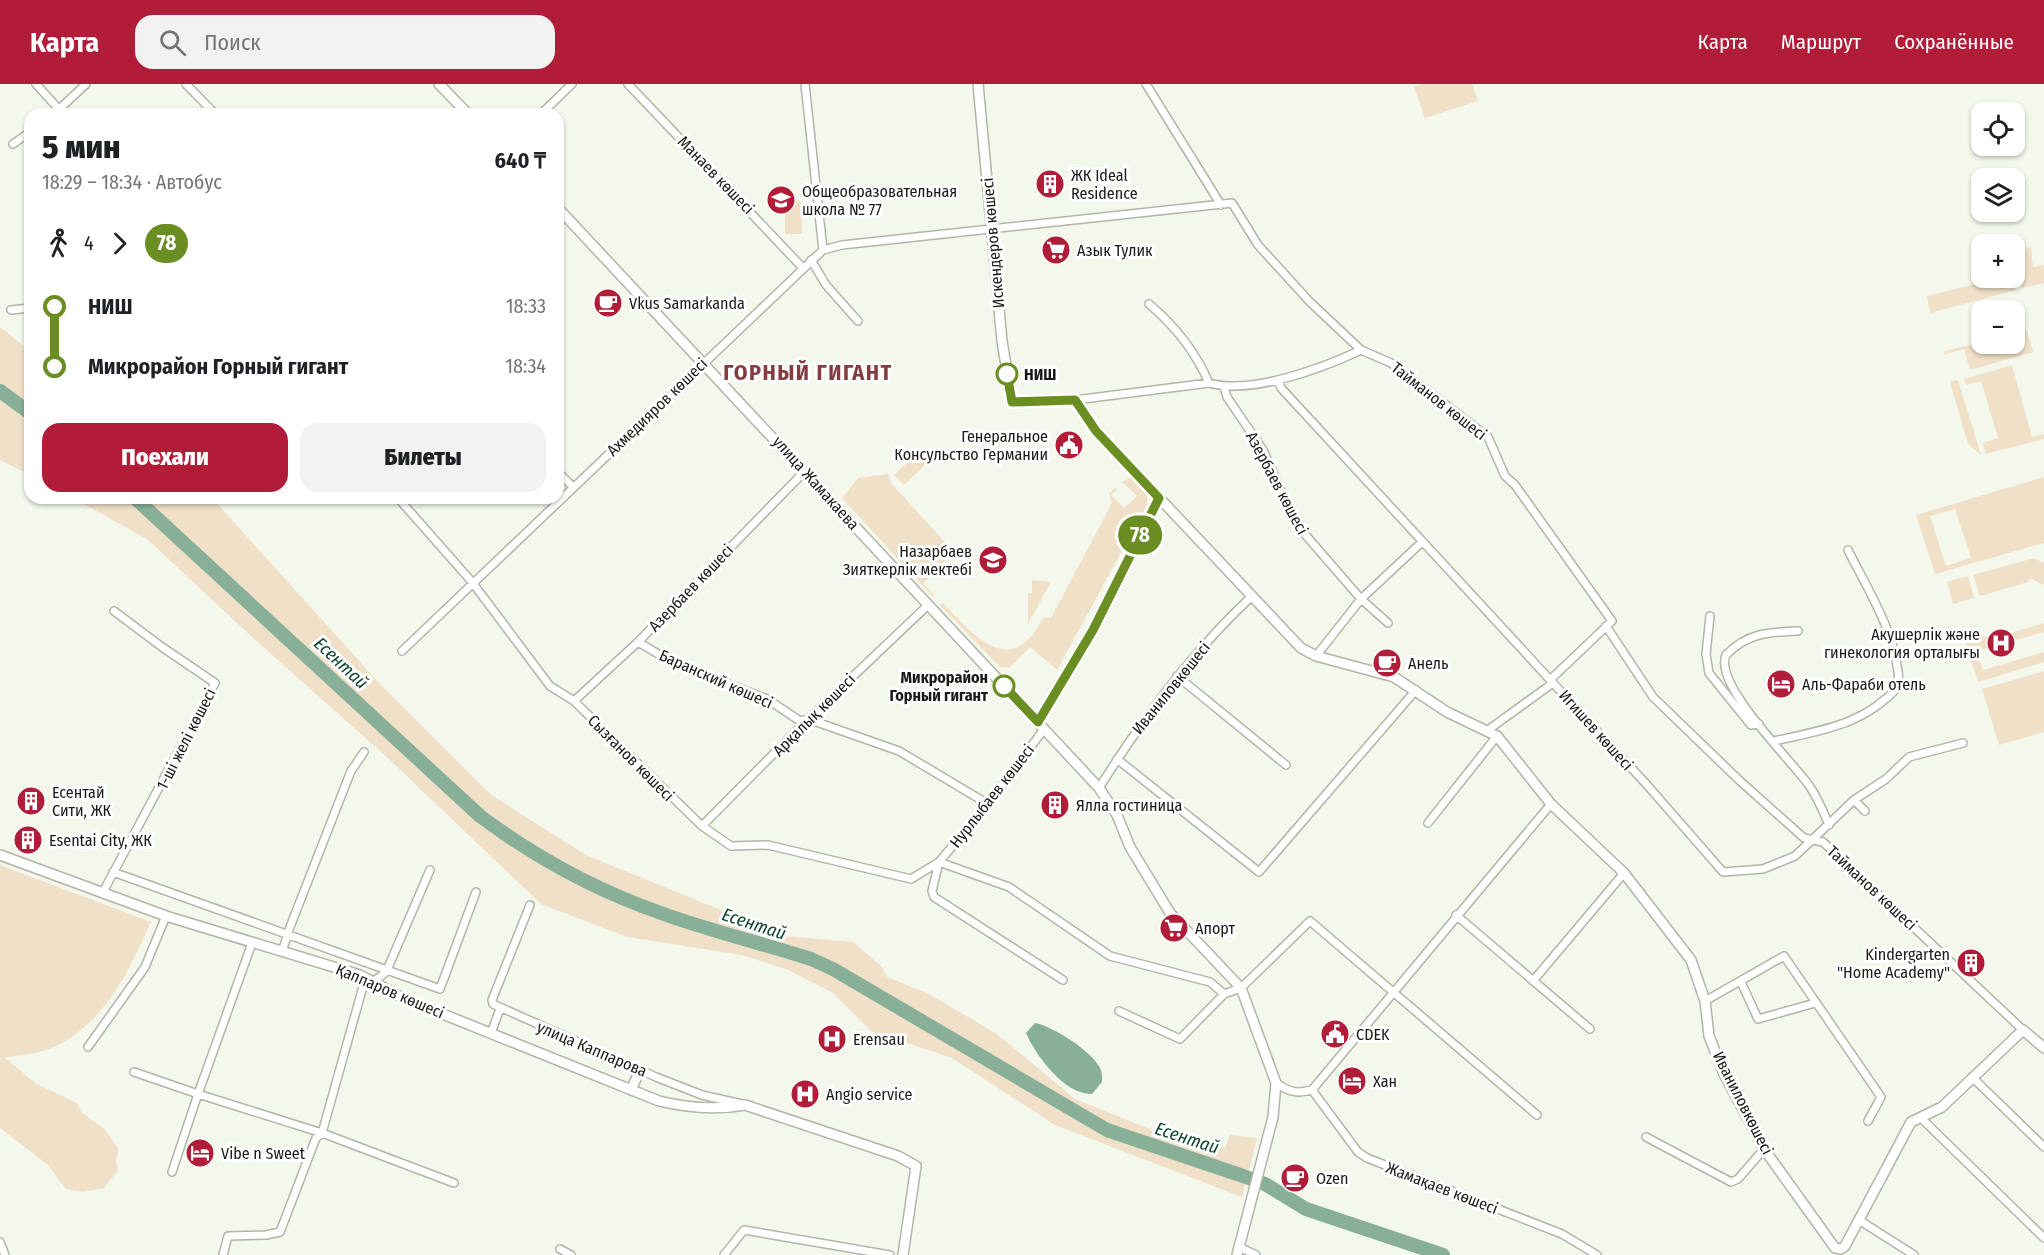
<!DOCTYPE html>
<html lang="ru">
<meta charset="utf-8">
<style>
body{margin:0;font-family:"Fira Sans Condensed",sans-serif;background:#f2f2f2;color:#202124;height:100vh;display:flex;flex-direction:column;font-size:22px;white-space:nowrap}
*{box-sizing:border-box;margin:0}
p{font-size:20px;color:#757577}
.icon{flex:none;width:33px;height:33px;fill:none;stroke:currentColor;stroke-width:2;stroke-linecap:round;stroke-linejoin:round}
.map{position:relative;flex:1;overflow:hidden}
.side{position:absolute;left:24px;top:24px;width:540px;height:396px;display:flex;flex-direction:column;background:#fff;border-radius:18px;box-shadow:0 2px 4px #0004}
.side>*{flex:none}
.badge{padding:0 12px;border-radius:20px;font-size:21px;line-height:39px}
.controls{position:absolute;left:1971px;top:18px;display:grid;gap:12px}
.controls a{display:grid;place-items:center;width:54px;height:54px;border-radius:12px;background:#fff;box-shadow:0 2px 4px #0004;font-size:30px}
.map>.badge{position:absolute;translate:-50% -50%;box-shadow:0 0 0 3px #fff}
.legs{display:flex;align-items:center;gap:9px;height:66px;padding:0 18px;font-size:20px}
.legs p{margin-inline-start:auto}
.overview{display:flex;align-items:center;justify-content:space-between;height:102px;padding:0 18px}
h1{font-size:33px;font-weight:800;line-height:45px}
.cta{display:flex;gap:12px;margin-top:auto;padding:12px 18px}
.cta a{flex:1;height:69px;border-radius:18px;background:#b11d38;color:#fff;font-size:24px;font-weight:800;line-height:69px;text-align:center}
.cta a+a{background:#f2f2f2;color:#202124}
ul{padding:0 18px;list-style:none}
li{display:flex;align-items:center;gap:21px;height:60px;font-size:22px}
li i{display:grid;place-items:center;width:9px;height:100%;margin:0 8px;background:currentColor}
li i::after{content:'';width:15px;height:15px;margin:-8px;border:4px solid;border-radius:50%;background:#fff}
li p{margin-inline-start:auto}
li:first-child i{background:linear-gradient(#0000 50%,currentColor 0)}
li:last-child i{background:linear-gradient(currentColor 50%,#0000 0)}
header{display:flex;align-items:center;gap:36px;box-sizing:border-box;height:84px;padding:0 30px;background:#b11d38;color:#fff}
header strong{font-size:28px}
nav{display:flex;gap:33px;margin-inline-start:auto;font-size:21px}
.search{width:420px;height:54px;background:#f2f2f2;display:flex;align-items:center;gap:15px;box-sizing:border-box;padding:0 21px;border-radius:18px;color:#757577;font-size:22px}
.map>svg:first-child{display:block}
.green{fill:#f0e0c8;fill-rule:evenodd}
.water{fill:#88b099}
.lines{fill:none;stroke-linecap:round;stroke-linejoin:round}
.river{stroke:#88b099;stroke-width:14}
.street-casing{stroke:#b2b5a9;stroke-width:10}
.secondary-casing{stroke:#b2b5a9;stroke-width:12}
.street{stroke:#fff;stroke-width:7}
.secondary{stroke:#fff;stroke-width:9}
.line-1-casing{stroke:#fff;stroke-width:14}
.line-1{stroke:#6b8e23;stroke-width:9}
.stop-1-dot{fill:#fff;stroke:#6b8e23;stroke-width:3}
.labels{text-anchor:middle;dominant-baseline:central;stroke-width:6;stroke-linejoin:round;paint-order:stroke}
.street-label{font-size:16px;fill:#191a16;stroke:#fff}
.poi-label{font-size:16px;fill:#191a16;stroke:#fff;text-anchor:start}
.stop-label{font-size:16px;font-weight:bold;fill:#191a16;stroke:#fff;text-anchor:start}
.water-label{font-size:18px;font-style:italic;fill:#11442d;stroke:#fff}
.district-label{font-size:22px;font-weight:bold;letter-spacing:1.5px;fill:#853c41;stroke:#fff}
</style>
<header>
<strong>Карта</strong>
<div class="search"><svg class="icon" aria-label="search" viewBox="0 0 24 24"><circle cx="10" cy="10" r="6"/><path d="M15 15l6 6"/></svg>Поиск</div>
<nav><a>Карта</a><a>Маршрут</a><a>Сохранённые</a></nav>
</header>
<div class="map">
<svg width="2044" height="1171" viewBox="0 0 2044 1171">
<rect width="100%" height="100%" fill="#f4f7eb"/>
<path class="green" d="M1423,0H1472L1478,17L1425,34L1414,3Z
M785,118H801L802,150H785Z
M2031,163L2033,183L2044,181V199L2022,204L2015,179V168Z
M2000,194H2012L2016,206L1930,229L1927,212Z
M0,243L30,267V391L0,376Z
M2027,246L2033,268L1970,286L1964,265L1943,271L1945,267L1981,258L2014,260L2015,249Z
M2012,281L2032,353L2044,350V355L1986,370L1983,359L1998,354L1981,297L1966,301L1964,295Z
M1958,296L1981,371L1968,360L1950,298Z
M915,371L925,381L904,401L894,391Z
M888,390L891,399L954,468L923,499L935,512L933,513L842,414L858,394Z
M1130,393L1147,411V421L1057,586L1030,563L1009,584L1000,583L940,521L943,519C975,553 1011,596 1043,534H1051L1112,419L1109,410L1115,403L1117,405L1111,411L1124,424L1137,412L1122,398Z
M2044,393V459L1935,490L1916,431ZM1955,425L1971,474L1946,482L1930,432Z
M73,414H212L380,600L491,711L586,771L784,852L853,858L882,883L887,893L927,909L997,950L1075,1015L1157,1048L1225,1064L1230,1051L1257,1054L1242,1113L1055,1041L952,974L871,947L833,909L786,885L742,871L627,853L541,820L389,675L252,553L147,455Z
M2034,474L2044,479V501L2030,494L2028,498L1980,512L1973,491Z
M1968,492L1974,514L1953,520L1947,498Z
M1032,496L1051,498L1028,540V509H1032Z
M2044,539V548L1977,567L1983,586L2044,568V578L1978,598L1965,558L1985,552L1992,555Z
M2044,587V648L1999,661L1982,605Z
M0,781L151,838C128,888 106,938 54,963C40,970 21,970 5,974L37,1000L77,1019L81,1028L104,1045L118,1064L116,1079L118,1086L104,1104L83,1108L66,1105L48,1081L0,1044Z"/>
<path class="water" d="M1035,939C1052,942 1092,967 1100,984C1102,987 1102,993 1102,998L1092,1010C1065,1011 1036,972 1026,949Z"/>
<g class="lines">
<path class="river" d="M0,307L30,329
M135,414L480,732C535,773 595,806 661,829C710,847 761,859 811,875L833,885L1107,1046L1243,1092L1265,1100L1306,1125L1443,1171"/>
<g class="street-casing">
<path id="street" d="M36,0L63,30
M186,0L215,30
M628,0L802,183
M805,0L823,166
M1146,0L1221,121
M54,30L86,0
M541,30L572,0
M13,60L30,48
M811,176L826,201L858,237
M1149,220C1174,241 1196,269 1209,299
M11,226L30,224
M1278,297L1281,304L1648,702L1723,788L1763,785L1795,772L1854,716L1886,695L1909,673L1963,659
M1224,303L1227,313L1263,366L1296,440L1361,515L1388,539
M1075,316L1209,299C1251,311 1323,284 1361,266
M558,388L573,403
M398,414L472,498L550,602L574,617L702,742L731,762L768,761L911,795L939,778L988,720L1044,645
M1710,532L1706,570L1709,589L1751,641L1759,640
M1606,542L1653,613L1740,697L1804,754L1823,758L2023,946
M1798,547C1769,548 1747,549 1726,571C1713,600 1790,675 1808,700C1817,712 1823,727 1829,741
M638,558L670,577L767,615L800,637L808,635L899,667L988,720
M402,567L823,166L842,161L1232,119L1258,161L1310,218L1361,266L1391,279L1488,353L1505,392L1515,401L1612,537L1550,596
M1316,572L1361,515L1422,458
M1177,592L1286,681
M574,617L638,558L805,387
M1488,646L1553,599
M1774,657C1823,646 1864,641 1899,602C1899,554 1869,508 1848,466
M1117,675L1259,788L1416,606
M1099,704C1143,634 1192,568 1252,512
M1854,716L1865,727
M1428,739L1497,652
M702,742L808,635L928,521
M939,778L1009,803L1110,872L1210,898L1224,910L1241,904L1310,837L1537,1031
M939,778L932,807L934,813L1063,896
M113,788L440,905L476,808
M103,808L215,599L162,563L114,527
M530,821L492,916L493,920L656,993L702,1011L742,1020
M1456,831L1590,945
M252,859L198,1010L322,1049L454,1099
M282,868L290,843L351,687L364,668
M1533,897L1624,789
M1741,898L1758,935L1815,919
M1705,917L1784,872L1881,1013L1868,1037
M1119,927L1180,955L1224,910
M491,949L500,925
M88,963L145,883L166,832
M134,988L198,1010L172,1088
M1972,993L2044,1063
M1276,999C1289,1008 1297,1010 1312,1006L1551,720
M1312,1006L1358,1068L1367,1074L1562,1150L1597,1171
M1920,1033L2044,1154
M1646,1053L1731,1098L1738,1095L1764,1065
M1859,1136L1914,1171
M0,1158L5,1171
M1239,1163L1256,1171
M560,1165L571,1171
M223,1171L228,1152L266,1151L280,1148L316,1054L322,1049L362,906C369,896 381,896 387,886L430,786
M724,1171L744,1146L890,1171"/>
</g>
<g class="secondary-casing">
<path id="secondary" d="M439,0L468,30
M978,0L1002,257L1012,318L1075,316L1096,347L1301,564L1316,572L1394,593L1447,628L1497,652L1551,720L1624,789L1691,876L1705,917L1709,952L1724,990L1764,1065L1835,1164L1841,1165L1845,1162L1911,1038L1942,1023L2023,946L2044,964
M558,124L1099,704L1117,731L1130,763L1170,829L1241,904L1276,999L1273,1033L1237,1171
M1038,638L1093,546L1159,414
M0,771L166,832L360,891L403,914L659,1017C688,1024 716,1026 745,1021L898,1072L916,1082L903,1171
M631,1006L640,986"/>
</g>
<use href="#street" class="street"/>
<use href="#secondary" class="secondary"/>
</g>
<g class="lines">
<g class="line-1-casing">
<path id="line-1" d="M1004,602L1038,638L1093,546L1159,414L1096,347L1075,316L1012,318L1007,290"/>
</g>
<use href="#line-1" class="line-1"/>
</g>
<defs>
<g id="building-disc" transform="scale(1.5)"><circle r="9.5" fill="#b11d38" stroke="#fff"/><path d="M-4-6H4V6H1V3H-1V6H-4ZM-2.5-4.3h1.7v1.8h-1.7ZM.8-4.3h1.7v1.8H.8ZM-2.5-1h1.7V.8h-1.7ZM.8-1h1.7V.8H.8Z" fill="#fff"/></g>
<g id="school-disc" transform="scale(1.5)"><circle r="9.5" fill="#b11d38" stroke="#fff"/><path d="M0-5L7-2L0 1L-7-2ZM-4 1L0 2.5L4 1V4Q0 6-4 4Z" fill="#fff"/></g>
<g id="supermarket-disc" transform="scale(1.5)"><circle r="9.5" fill="#b11d38" stroke="#fff"/><path d="M-6-5.5h2.5l.6 2H6L4.5 2H-2.5L-4.4-4H-6ZM-1.5 3.2a1.3 1.3 0 1 0 .1 0ZM3 3.2a1.3 1.3 0 1 0 .1 0Z" fill="#fff"/></g>
<g id="cafe-disc" transform="scale(1.5)"><circle r="9.5" fill="#b11d38" stroke="#fff"/><path d="M-5.5-4.5H6V0H3Q3 3.5 0 3.5H-2.5Q-5.5 3.5-5.5 0ZM3-3.2v2h1.7v-2ZM-6 4.5H4V6H-6Z" fill="#fff"/></g>
<g id="civic-disc" transform="scale(1.5)"><circle r="9.5" fill="#b11d38" stroke="#fff"/><path d="M-.6-6.5H3V-4.5H.6V-3L4-1V1h2V6H-6V1h2V-1L-.6-3ZM-1.2 2.5V6h2.4V2.5Z" fill="#fff"/></g>
<g id="hospital-disc" transform="scale(1.5)"><circle r="9.5" fill="#b11d38" stroke="#fff"/><path d="M-5-5h3v3.5h4V-5h3V5h-3V1.5h-4V5h-3Z" fill="#fff"/></g>
<g id="hotel-disc" transform="scale(1.5)"><circle r="9.5" fill="#b11d38" stroke="#fff"/><path d="M-6-4.5h1.5V1H6V5H4.5V3h-9V5H-6ZM-4 0a1.8 1.8 0 1 1 3.6 0ZM.5 0V-2.5h3Q6-2.5 6 0Z" fill="#fff"/></g>
</defs>
<g fill-rule="evenodd">
<use href="#building-disc" x="1050" y="100"/>
<use href="#school-disc" x="781" y="116"/>
<use href="#supermarket-disc" x="1056" y="166"/>
<use href="#cafe-disc" x="608" y="219"/>
<use href="#civic-disc" x="1069" y="361"/>
<use href="#school-disc" x="993" y="476"/>
<use href="#hospital-disc" x="2001" y="559"/>
<use href="#cafe-disc" x="1387" y="579"/>
<use href="#hotel-disc" x="1781" y="600"/>
<use href="#building-disc" x="31" y="717"/>
<use href="#building-disc" x="1055" y="721"/>
<use href="#building-disc" x="28" y="756"/>
<use href="#supermarket-disc" x="1174" y="844"/>
<use href="#building-disc" x="1971" y="879"/>
<use href="#civic-disc" x="1335" y="950"/>
<use href="#hospital-disc" x="832" y="955"/>
<use href="#hotel-disc" x="1352" y="997"/>
<use href="#hospital-disc" x="805" y="1010"/>
<use href="#hotel-disc" x="200" y="1069"/>
<use href="#cafe-disc" x="1295" y="1094"/>
</g>
<g class="stop-1-dot">
<circle cx="1007" cy="290" r="10"/>
<circle cx="1004" cy="602" r="10"/>
</g>
<g class="labels">
<g class="street-label">
<text transform="translate(716 91) rotate(46)">Манаев көшесі</text>
<text transform="translate(993 159) rotate(-95)">Искендеров көшесі</text>
<text transform="translate(1439 317) rotate(38)">Тайманов көшесі</text>
<text transform="translate(657 323) rotate(-44)">Ахмедияров көшесі</text>
<text transform="translate(816 399) rotate(48)">улица Жамакаева</text>
<text transform="translate(1277 399) rotate(62)">Азербаев көшесі</text>
<text transform="translate(691 504) rotate(-46)">Азербаев көшесі</text>
<text transform="translate(716 595) rotate(24)">Баранский көшесі</text>
<text transform="translate(1171 604) rotate(-51)">Иваниловкөшесі</text>
<text transform="translate(814 631) rotate(-45)">Арқалық көшесі</text>
<text transform="translate(1596 646) rotate(48)">Игишев көшесі</text>
<text transform="translate(186 655) rotate(-63)">1-ші желі көшесі</text>
<text transform="translate(631 674) rotate(45)">Сызғанов көшесі</text>
<text transform="translate(992 712) rotate(-52)">Нурлыбаев көшесі</text>
<text transform="translate(1872 804) rotate(43)">Тайманов көшесі</text>
<text transform="translate(390 907) rotate(23)">Қаппаров көшесі</text>
<text transform="translate(592 965) rotate(23)">улица Каппарова</text>
<text transform="translate(1743 1019) rotate(63)">Иваниловкөшесі</text>
<text transform="translate(1442 1104) rotate(21)">Жамақаев көшесі</text>
</g>
<g class="poi-label">
<text x="1071" y="91">ЖК Ideal<tspan x="1071" dy="18">Residence</tspan></text>
<text x="802" y="107">Общеобразовательная<tspan x="802" dy="18">школа № 77</tspan></text>
<text x="1077" y="166">Азык Тулик</text>
<text x="629" y="219">Vkus Samarkanda</text>
<text x="1048" y="352" text-anchor="end">Генеральное<tspan x="1048" dy="18">Консульство Германии</tspan></text>
<text x="972" y="467" text-anchor="end">Назарбаев<tspan x="972" dy="18">Зияткерлік мектебі</tspan></text>
<text x="1980" y="550" text-anchor="end">Акушерлік және<tspan x="1980" dy="18">гинекология орталығы</tspan></text>
<text x="1408" y="579">Анель</text>
<text x="1802" y="600">Аль-Фараби отель</text>
<text x="52" y="708">Есентай<tspan x="52" dy="18">Сити, ЖК</tspan></text>
<text x="1076" y="721">Ялла гостиница</text>
<text x="49" y="756">Esentai City, ЖК</text>
<text x="1195" y="844">Апорт</text>
<text x="1950" y="870" text-anchor="end">Kindergarten<tspan x="1950" dy="18">"Home Academy"</tspan></text>
<text x="1356" y="950">CDEK</text>
<text x="853" y="955">Erensau</text>
<text x="1373" y="997">Хан</text>
<text x="826" y="1010">Angio service</text>
<text x="221" y="1069">Vibe n Sweet</text>
<text x="1316" y="1094">Ozen</text>
</g>
<g class="stop-label">
<text x="1024" y="290">НИШ</text>
<text x="988" y="593" text-anchor="end">Микрорайон<tspan x="988" dy="18">Горный гигант</tspan></text>
</g>
<g class="water-label">
<text transform="translate(341 579) rotate(43)">Есентай</text>
<text transform="translate(754 840) rotate(18)">Есентай</text>
<text transform="translate(1187 1054) rotate(18)">Есентай</text>
</g>
<g class="district-label">
<text x="808" y="288">ГОРНЫЙ ГИГАНТ</text>
</g>
</g>
</svg>
<div class="controls">
<a><svg class="icon" aria-label="locate" viewBox="0 0 24 24"><circle cx="12" cy="12" r="6"/><path d="M12 2v4M12 18v4M2 12h4M18 12h4"/></svg></a>
<a><svg class="icon" aria-label="layers" viewBox="0 0 24 24"><path d="M12 4l9 5-9 5-9-5zM3 14l9 5 9-5"/></svg></a>
<a>+</a>
<a>−</a>
</div>
<b class="badge" style="left:1140px;top:451px;background:#6b8e23;color:#fff">78</b>
<section class="side">
<div class="overview"><div><h1>5 мин</h1><p>18:29 – 18:34 · Автобус</p></div><b>640 ₸</b></div>
<div class="legs"><svg class="icon" aria-label="walk" viewBox="0 0 24 24"><circle cx="13" cy="4" r="2"/><path d="M13 8l-2 6 4 7M11 14l-3 7M7 12l3-4h3l4 4"/></svg>4<svg class="icon" aria-label="forward" viewBox="0 0 24 24"><path d="M9 5l7 7-7 7"/></svg><b class="badge" style="background:#6b8e23;color:#fff">78</b></div>
<ul>
<li><i style="color:#6b8e23"></i><b>НИШ</b><p>18:33</p></li>
<li><i style="color:#6b8e23"></i><b>Микрорайон Горный гигант</b><p>18:34</p></li>
</ul>
<div class="cta"><a>Поехали</a><a>Билеты</a></div>
</section>
</div>
